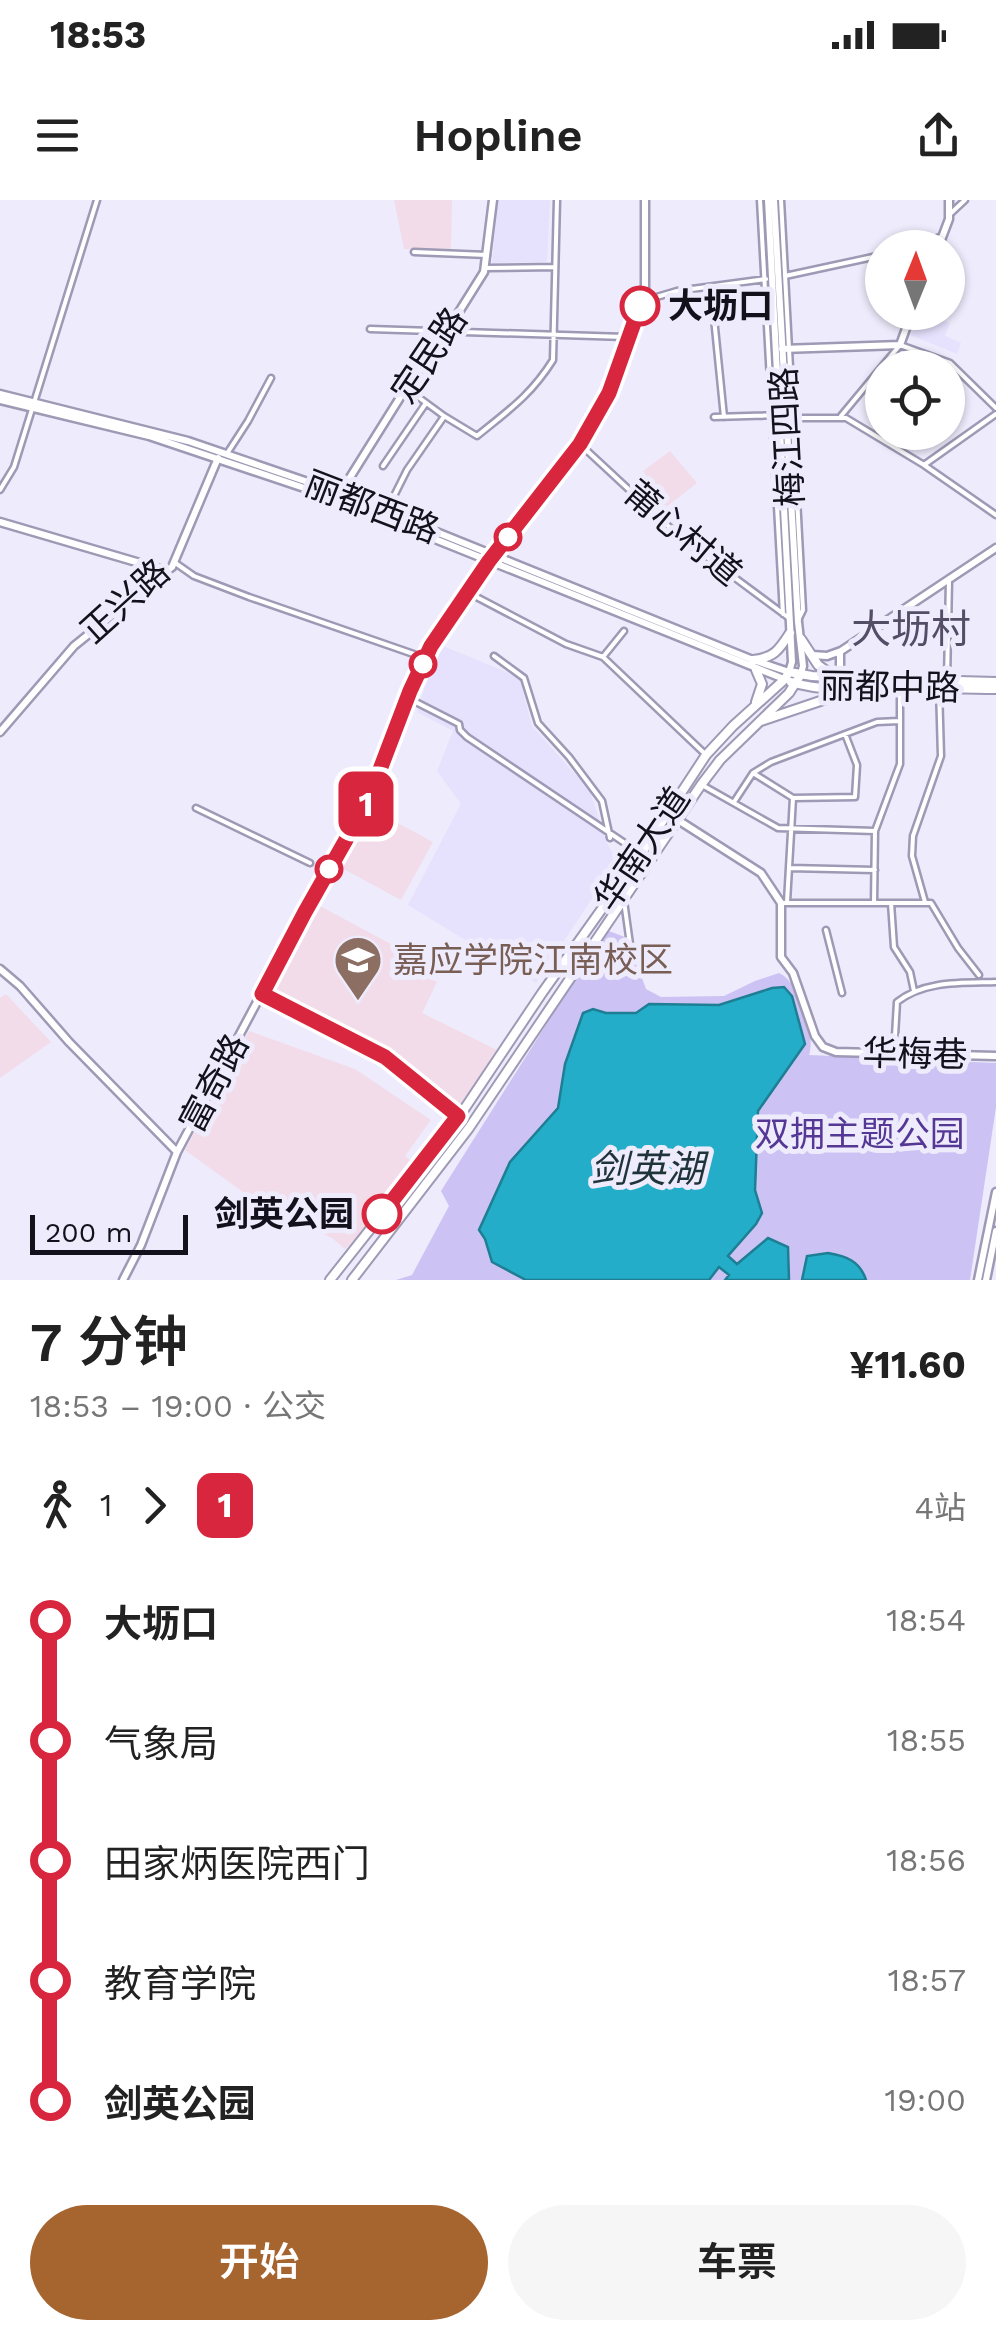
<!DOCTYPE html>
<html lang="zh">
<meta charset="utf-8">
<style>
body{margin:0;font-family:"Work Sans","Noto Sans SC",sans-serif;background:#f6f6f6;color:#222;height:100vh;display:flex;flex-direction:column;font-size:38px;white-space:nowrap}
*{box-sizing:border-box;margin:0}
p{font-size:32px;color:#767676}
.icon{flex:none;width:55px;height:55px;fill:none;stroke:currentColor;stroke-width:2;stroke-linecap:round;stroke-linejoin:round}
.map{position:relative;height:1080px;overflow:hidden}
.sheet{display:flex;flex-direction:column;background:#fff;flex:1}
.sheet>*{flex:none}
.badge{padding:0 20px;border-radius:15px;font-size:35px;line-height:65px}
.needle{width:65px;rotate:1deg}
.buttons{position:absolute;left:865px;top:30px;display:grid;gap:20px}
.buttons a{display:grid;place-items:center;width:100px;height:100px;border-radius:50%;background:#fff;box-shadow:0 2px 8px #0004;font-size:50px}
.scale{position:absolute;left:30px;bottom:25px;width:158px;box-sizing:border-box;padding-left:10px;border:5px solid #13111b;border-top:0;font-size:28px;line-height:35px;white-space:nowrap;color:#13111b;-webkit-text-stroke:8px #eeebfc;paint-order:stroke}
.map>.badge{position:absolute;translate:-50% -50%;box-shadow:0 0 0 5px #fff}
.legs{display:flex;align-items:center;gap:15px;height:110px;padding:0 30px;font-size:32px}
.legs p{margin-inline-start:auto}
.summary{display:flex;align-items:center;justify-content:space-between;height:170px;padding:0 30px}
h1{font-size:55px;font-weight:600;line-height:75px}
.primary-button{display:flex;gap:20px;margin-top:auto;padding:20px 30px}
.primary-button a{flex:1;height:115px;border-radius:60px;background:#a6642f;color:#fff;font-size:40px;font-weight:600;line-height:115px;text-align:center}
.primary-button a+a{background:#f6f6f6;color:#222}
ul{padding:0 30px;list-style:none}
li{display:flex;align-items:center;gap:35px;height:120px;font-size:38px}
li i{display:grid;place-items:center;width:15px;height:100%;margin:0 12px;background:currentColor}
li i::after{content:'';width:25px;height:25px;margin:-12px;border:8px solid;border-radius:50%;background:#fff}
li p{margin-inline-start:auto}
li:first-child i{background:linear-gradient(#0000 50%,currentColor 0)}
li:last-child i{background:linear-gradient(currentColor 50%,#0000 0)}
.status{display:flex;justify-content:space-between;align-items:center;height:70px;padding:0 50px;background:#fff;direction:ltr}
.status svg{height:28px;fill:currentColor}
header{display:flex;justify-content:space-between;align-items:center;height:130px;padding:0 30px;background:#fff;font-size:45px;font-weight:600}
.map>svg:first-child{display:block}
.built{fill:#e6e1fd}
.education{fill:#f2dcea}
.green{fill:#ccc2f3}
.water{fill:#23adc8;stroke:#1e7e94;stroke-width:2.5}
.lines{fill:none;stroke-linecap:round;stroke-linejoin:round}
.street-casing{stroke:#9e99b4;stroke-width:9}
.secondary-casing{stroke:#9e99b4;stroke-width:11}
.primary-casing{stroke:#9e99b4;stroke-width:12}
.street{stroke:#fff;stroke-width:4}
.secondary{stroke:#fff;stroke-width:6}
.primary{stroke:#fff;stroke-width:8}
.line-1-casing{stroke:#fff;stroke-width:22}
.line-1{stroke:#d7263d;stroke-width:15}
.stop-1-dot{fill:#fff;stroke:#d7263d;stroke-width:5}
.labels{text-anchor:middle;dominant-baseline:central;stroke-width:10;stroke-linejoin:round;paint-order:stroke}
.stop-label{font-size:35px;font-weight:bold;fill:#13111b;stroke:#eeebfc;text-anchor:start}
.street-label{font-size:35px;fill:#13111b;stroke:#eeebfc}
.education-label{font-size:35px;fill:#785e54;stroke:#eeebfc;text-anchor:start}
.park-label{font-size:35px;fill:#553895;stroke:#eeebfc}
.water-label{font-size:38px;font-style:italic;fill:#1e3439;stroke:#eeebfc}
.quarter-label{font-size:40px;fill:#534e66;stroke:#eeebfc}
</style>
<div class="status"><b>18:53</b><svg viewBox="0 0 49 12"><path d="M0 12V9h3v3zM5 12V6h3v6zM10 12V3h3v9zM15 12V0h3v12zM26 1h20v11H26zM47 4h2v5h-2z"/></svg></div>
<header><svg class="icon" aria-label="menu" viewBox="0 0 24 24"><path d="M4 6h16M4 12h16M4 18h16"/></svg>Hopline<svg class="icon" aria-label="share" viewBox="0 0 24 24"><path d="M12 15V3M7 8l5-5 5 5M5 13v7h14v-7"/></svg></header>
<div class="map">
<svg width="996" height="1080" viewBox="0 0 996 1080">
<rect width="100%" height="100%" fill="#eeebfc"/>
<path class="built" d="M498,0H550L547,62L492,63Z
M920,112L950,123L945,136L961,143L957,154L911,135Z
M438,444L519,477L532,526L590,591L606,641L617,661L536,783L408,705L461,604L437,571L453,531L417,512Z"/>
<path class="education" d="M394,0H452L451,50L404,49Z
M670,251L697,283L656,315L631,291L648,278L643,271Z
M370,608L433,642L401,700L338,666Z
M318,705L417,758L410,770L437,782L422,813L497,850L459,911L385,851L268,791Z
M6,794L51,842L0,878V798Z
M249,831L355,869L431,920L405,956L414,963L373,1027L345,1049L332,1038L261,1005L185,950Z"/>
<path class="green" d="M606,730L633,740L636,762L646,789L661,797L724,796L755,781L779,773C800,782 816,835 809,855L996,863V907L970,1080H396L412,1075L449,1006L441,991Z"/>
<path class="water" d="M784,787L792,796L805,844L758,911L755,990L762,1013L756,1024L728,1056L737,1064L768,1038L788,1047L789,1080H725L729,1075L719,1067L709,1080H526L492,1062L485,1039L479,1030L510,962L558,908L565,864L583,813L593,809L606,813H636L649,804L719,805L772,788Z
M828,1053C846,1056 860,1061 866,1080H802L807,1056Z"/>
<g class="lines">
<g class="street-casing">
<path id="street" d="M760,0L783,414
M781,0L803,410L799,418
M949,15L965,0
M911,48L940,37
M414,52L487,55
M484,68L555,67
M785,76L882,55
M712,98L724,217
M643,101L677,91L766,79
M370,129L625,137
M406,188L444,216L477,236C509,210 531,195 553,160L557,0
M841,216L900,145L950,163L996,208
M714,217L781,215
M791,218H846L924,265L996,315
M582,246L680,337L789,418
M228,252L248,221L271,178
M924,265L996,214
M383,266L426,203
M0,290L14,267L97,0
M386,312L407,270L443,218
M174,362L194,376L249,397L425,458
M467,392L566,444L603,457L704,553
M494,456L524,478L538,523L569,557L602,601L610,638
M603,457L624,431
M947,481L949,380
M408,498L459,524L460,530L467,537L641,654
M753,573L793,598L855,597L857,565L845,534
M702,585L778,628L875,631
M734,602L753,573L771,562L877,522L899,521
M196,608L310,663
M790,668L875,670
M624,701L630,744
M787,702L793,598
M925,702L912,656L913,636L941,556L939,488
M781,703H931L958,748L979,775
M874,703L875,631L900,564V487
M891,703L894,747L910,772L914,791
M826,730L842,793
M894,853L897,802C925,780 963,783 996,782"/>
</g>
<g class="secondary-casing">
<path id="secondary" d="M774,0L798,422L803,466L801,474
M938,48L949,19V0
M782,149L900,145L912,112
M0,194L188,241L340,293L753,460L789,472L792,462L768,0
M0,200L149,236L325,295L784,479
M339,295L406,188L447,131L484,72L493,0
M0,322L167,371
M840,452V468L846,478
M812,455L827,456L841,451L996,348
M0,532L74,446L172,367L218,258
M678,620L761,673L781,703V757L793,773L815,836L823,847L836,852L996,856
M0,769L20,786L69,842L177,952
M262,794L385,857L459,917
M123,1080L141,1045L177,952L305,712L368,601L410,491L431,446L489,361L580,244L609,193L645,89V0
M978,1080L996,992
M986,1080L996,1031"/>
</g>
<g class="primary-casing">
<path id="primary" d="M801,439L818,465L832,475
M753,460C774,458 779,450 790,433
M756,470L762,484L756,502
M791,482C827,493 864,488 901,487C933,487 964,489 996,489
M761,521L847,492
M330,1080L459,917L542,793L641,654L706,555L733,526L785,479L789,472L812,476L846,478L996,482
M352,1080L469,928L701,585L720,560L789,493L801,474"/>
</g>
<use href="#street" class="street"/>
<use href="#secondary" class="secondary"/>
<use href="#primary" class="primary"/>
</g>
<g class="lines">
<g class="line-1-casing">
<path id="line-1" d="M382,1014L458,916L385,857L262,794L305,712L368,601L410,491L431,446L489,361L580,244L609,193L640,106"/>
</g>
<use href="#line-1" class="line-1"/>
</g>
<defs>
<g id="university-pin" transform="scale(2.5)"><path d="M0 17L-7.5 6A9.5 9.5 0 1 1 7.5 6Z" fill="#8d6e63" stroke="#eeebfc"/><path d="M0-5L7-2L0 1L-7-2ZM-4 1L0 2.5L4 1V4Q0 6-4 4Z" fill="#fff"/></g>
</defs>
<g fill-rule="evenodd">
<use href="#university-pin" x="358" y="760"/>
</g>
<g class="stop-1-dot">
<circle cx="640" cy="106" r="18"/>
<circle cx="508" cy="337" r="12"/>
<circle cx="423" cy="464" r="12"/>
<circle cx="329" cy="669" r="12"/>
<circle cx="382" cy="1014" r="18"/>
</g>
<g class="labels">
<g class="stop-label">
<text x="668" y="106">大坜口</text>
<text x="354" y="1014" text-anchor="end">剑英公园</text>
</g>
<g class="street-label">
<text transform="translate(429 155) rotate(-56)">定民路</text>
<text transform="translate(787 237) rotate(-93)">梅江四路</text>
<text transform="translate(372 307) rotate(21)">丽都西路</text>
<text transform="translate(683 333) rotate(40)">莆心村道</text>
<text transform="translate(125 401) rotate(-42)">正兴路</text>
<text transform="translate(890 487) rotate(1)">丽都中路</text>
<text transform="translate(642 649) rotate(-56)">华南大道</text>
<text transform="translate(915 854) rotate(1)">华梅巷</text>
<text transform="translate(214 883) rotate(-62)">富奇路</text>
</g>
<g class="education-label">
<text x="393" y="760">嘉应学院江南校区</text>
</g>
<g class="park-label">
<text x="860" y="934">双拥主题公园</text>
</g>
<g class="water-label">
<text x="647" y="969">剑英湖</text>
</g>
<g class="quarter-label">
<text x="911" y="429">大坜村</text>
</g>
</g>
</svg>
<div class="buttons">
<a><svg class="needle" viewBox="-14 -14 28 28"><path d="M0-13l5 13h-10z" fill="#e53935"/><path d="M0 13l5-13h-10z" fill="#767676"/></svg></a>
<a><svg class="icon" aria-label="locate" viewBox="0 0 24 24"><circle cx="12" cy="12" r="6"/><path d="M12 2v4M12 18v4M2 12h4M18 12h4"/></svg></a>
</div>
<div class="scale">200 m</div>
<b class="badge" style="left:366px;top:604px;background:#d7263d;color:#fff">1</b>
</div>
<section class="sheet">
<div class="summary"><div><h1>7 分钟</h1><p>18:53 – 19:00 · 公交</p></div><b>¥11.60</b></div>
<div class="legs"><svg class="icon" aria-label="walk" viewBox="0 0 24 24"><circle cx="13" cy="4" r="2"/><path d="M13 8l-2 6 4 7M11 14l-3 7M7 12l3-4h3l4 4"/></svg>1<svg class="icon" aria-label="forward" viewBox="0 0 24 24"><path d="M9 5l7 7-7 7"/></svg><b class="badge" style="background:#d7263d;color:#fff">1</b><p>4站</p></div>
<ul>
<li><i style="color:#d7263d"></i><b>大坜口</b><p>18:54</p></li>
<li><i style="color:#d7263d"></i><span>气象局</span><p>18:55</p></li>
<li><i style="color:#d7263d"></i><span>田家炳医院西门</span><p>18:56</p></li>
<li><i style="color:#d7263d"></i><span>教育学院</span><p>18:57</p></li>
<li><i style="color:#d7263d"></i><b>剑英公园</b><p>19:00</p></li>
</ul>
<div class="primary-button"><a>开始</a><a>车票</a></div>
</section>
